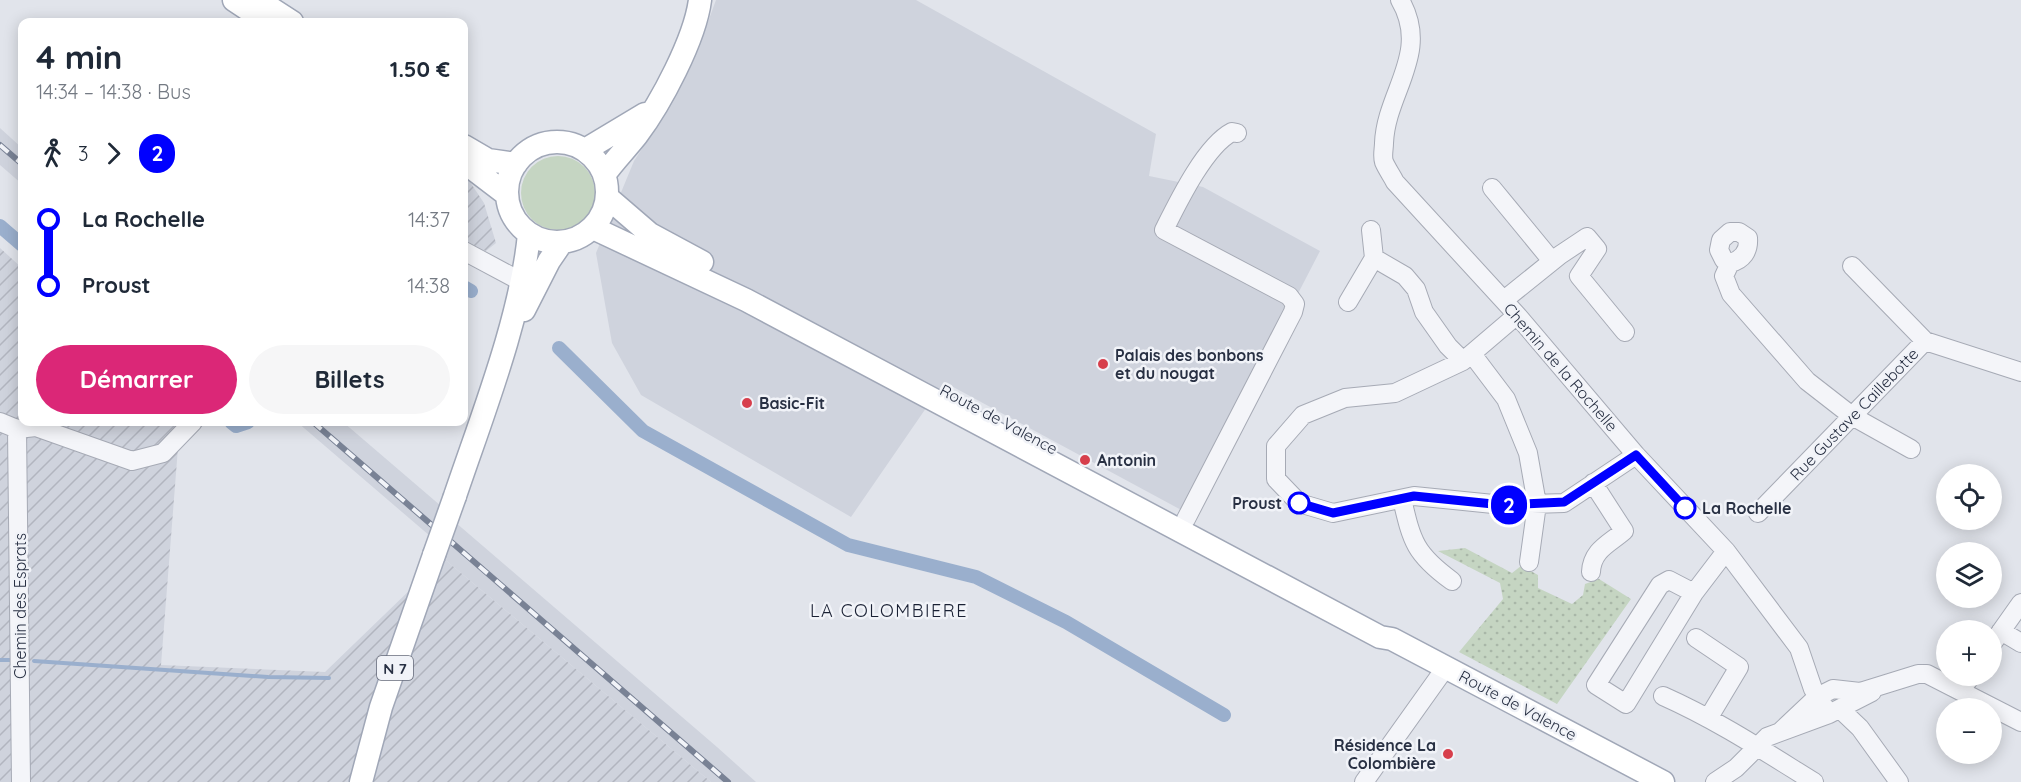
<!DOCTYPE html>
<html lang="fr">
<meta charset="utf-8">
<style>
body{margin:0;font-family:Quicksand,sans-serif;background:#f6f6f7;color:#1f2937;height:100vh;display:flex;flex-direction:column;font-size:22px;white-space:nowrap}
*{box-sizing:border-box;margin:0}
p{font-size:20px;color:#747a83}
.icon{flex:none;width:33px;height:33px;fill:none;stroke:currentColor;stroke-width:2;stroke-linecap:round;stroke-linejoin:round}
.map{position:relative;flex:1;overflow:hidden}
.details{position:absolute;left:18px;top:18px;width:450px;height:408px;display:flex;flex-direction:column;background:#fff;border-radius:12px;box-shadow:0 3px 15px #0003}
.details>*{flex:none}
.badge{padding:0 12px;border-radius:20px;font-size:21px;line-height:39px}
.fabs{position:absolute;left:1936px;top:464px;display:grid;gap:12px}
.fabs a{display:grid;place-items:center;width:66px;height:66px;border-radius:50%;background:#fff;box-shadow:0 3px 15px #0003;font-size:30px}
.map>.badge{position:absolute;translate:-50% -50%;box-shadow:0 0 0 3px #fff}
.legs{display:flex;align-items:center;gap:9px;height:66px;padding:0 18px;font-size:20px}
.legs p{margin-inline-start:auto}
.summary{display:flex;align-items:center;justify-content:space-between;height:102px;padding:0 18px}
h1{font-size:33px;font-weight:700;line-height:45px}
.action{display:flex;gap:12px;margin-top:auto;padding:12px 18px}
.action a{flex:1;height:69px;border-radius:36px;background:#db2777;color:#fff;font-size:24px;font-weight:700;line-height:69px;text-align:center}
.action a+a{background:#f6f6f7;color:#1f2937}
ul{padding:0 18px;list-style:none}
li{display:flex;align-items:center;gap:21px;height:66px;font-size:22px}
li i{display:grid;place-items:center;width:9px;height:100%;margin:0 8px;background:currentColor}
li i::after{content:'';width:15px;height:15px;margin:-8px;border:4px solid;border-radius:50%;background:#fff}
li p{margin-inline-start:auto}
li:first-child i{background:linear-gradient(#0000 50%,currentColor 0)}
li:last-child i{background:linear-gradient(currentColor 50%,#0000 0)}
.map>svg:first-child{display:block}
.built{fill:#cfd3dd}
.industrial{fill:url(#industrial-furrows)}
.grass{fill:#c5d5c2}
.park{fill:url(#park-dots)}
.lines{fill:none;stroke-linecap:round;stroke-linejoin:round}
.stream{stroke:#9aafcd;stroke-width:4}
.canal{stroke:#9aafcd;stroke-width:14}
.minor-casing{stroke:#a6aab5;stroke-width:20}
.major-casing{stroke:#a0a7b7;stroke-width:25}
.minor{stroke:#f4f5f9;stroke-width:18}
.major{stroke:#fff;stroke-width:22}
.rail-casing{stroke:#798295;stroke-width:6}
.rail{stroke:#f1f3f8;stroke-width:4;stroke-dasharray:11;stroke-linecap:butt}
.major-bridge-casing{stroke:#a0a7b7;stroke-width:25;stroke-linecap:butt}
.major-bridge{stroke:#fff;stroke-width:22}
.line-1-casing{stroke:#fff;stroke-width:14}
.line-1{stroke:#00f;stroke-width:9}
.poi-dot{fill:#d73f4c;stroke:#f1f3f8;stroke-width:2}
.stop-1-dot{fill:#fff;stroke:#00f;stroke-width:3}
.labels{text-anchor:middle;dominant-baseline:central;stroke-width:5;stroke-linejoin:round;paint-order:stroke}
.shield{fill:#f1f3f8;stroke:#646a79;stroke-width:1.5}
.shield-label{font-size:15px;font-weight:bold;fill:#283043}
.poi-label{font-size:16px;font-weight:bold;fill:#283043;stroke:#f1f3f8;text-anchor:start}
.street-label{font-size:16px;fill:#283043;stroke:#f1f3f8}
.stop-label{font-size:16px;font-weight:bold;fill:#283043;stroke:#f1f3f8;text-anchor:end}
.neighbourhood-label{font-size:18px;letter-spacing:1.5px;fill:#1a2134;stroke:#f1f3f8}
</style>
<div class="map">
<svg width="2021" height="782" viewBox="0 0 2021 782">
<defs>
<pattern id="industrial-furrows" width="10" height="10" patternUnits="userSpaceOnUse" patternTransform="scale(1.5)"><rect width="10" height="10" fill="#cfd3dd"/><path d="M-1 1l2-2M0 10L10 0M9 11l2-2" fill="none" stroke="#b2b5bf"/></pattern>
<pattern id="park-dots" width="8" height="8" patternUnits="userSpaceOnUse" patternTransform="scale(1.5)"><rect width="8" height="8" fill="#c5d5c2"/><path d="M2 2h.1M6 6h.1" fill="none" stroke="#a9b7a8" stroke-width="1.8" stroke-linecap="round"/></pattern>
</defs>
<rect width="100%" height="100%" fill="#e1e4eb"/>
<path class="built" d="M716,0H916L1156,134L1149,176L1203,187L1320,251L1185,512L944,382L851,517L641,395L612,343L596,253L634,161L668,109L697,52Z
M0,128L22,148V184L0,165Z
M297,422H343L441,506L430,536Z
M455,522L717,747L756,782H711L443,558Z"/>
<path class="industrial" d="M464,173L484,203L496,243L486,251L464,244Z
M0,248L22,268V422H180L161,665L325,672L443,558L711,782H0Z"/>
<path class="grass" d="M521 193a37 37 0 1 1 74 0a37 37 0 1 1-74 0Z"/>
<path class="park" d="M1465,548L1512,573L1521,566L1538,575V588L1572,604L1583,595L1585,584L1599,579L1631,599L1557,704L1459,652L1503,599L1500,583L1438,551Z"/>
<g class="lines">
<path class="stream" d="M0,660H10
M34,661L268,677L329,678"/>
<path class="canal" d="M0,226L22,245
M464,287L471,291
M559,348L643,431L848,545L976,577L1066,622L1224,715
M231,422L236,426L248,422"/>
<g class="minor-casing">
<path id="minor" d="M1400,0C1431,53 1386,92 1384,143C1384,149 1382,156 1384,162C1387,169 1392,176 1395,182L1517,315L1636,455L1726,551L1799,648L1813,689L1829,714
M1492,188L1552,261
M1371,230L1374,258
M464,251L522,282
M1730,263C1743,260 1749,251 1748,238L1739,232H1730L1721,240L1719,250L1724,260L1730,263L1724,276L1731,294L1807,381L1852,416L1911,449
M1852,266L1925,341L2021,372
M1504,300L1560,255L1587,237L1597,249L1579,276L1625,332
M1348,302L1374,258L1405,276L1416,289L1424,312L1448,346L1463,361
M1517,315L1463,361L1395,393L1345,398L1303,415L1276,446V479L1299,503L1333,513L1414,496L1503,505L1564,503L1636,455
M1472,354L1506,399L1528,453L1537,504L1529,562
M0,422L17,429L36,427L132,461L163,453L193,422
M17,429L21,782
M1402,499C1412,542 1415,554 1452,581
M1758,513L1925,341
M1186,519L1293,312L1295,304L1289,296L1164,230C1178,202 1205,146 1232,132L1237,133
M1591,572C1592,550 1609,544 1624,531L1593,483
M1694,593L1669,580L1660,585L1596,685L1626,704L1694,593L1726,551
M2001,631L2021,643
M1696,638L1739,667L1709,717
M1992,644L2021,603
M1961,690L1972,675
M1663,696C1717,720 1764,751 1814,782
M1840,709L1860,728L1899,782
M1781,731L1817,697L1833,689L1860,692L1918,674H1927L2021,722
M1364,782L1446,667
M1715,782L1736,768L1767,737L1829,714L1872,692"/>
</g>
<g class="major-casing">
<path id="major" d="M234,0L267,22
M258,0L292,22
M507 192a50 50 0 1 1 100 0a50 50 0 1 1-100 0Z
M464,146L488,160L516,164
M585,150L645,114
M464,162L506,194
M604,175C614,161 626,149 637,135C661,103 695,39 700,0
M607,197L650,234L702,262
M593,228L746,300L1380,637L1392,639L1663,782
M524,310L549,261L562,242
M455,496C482,416 521,318 529,234
M361,782L381,707L434,555"/>
</g>
<use href="#minor" class="minor"/>
<use href="#major" class="major"/>
<g class="rail-casing">
<path id="rail" d="M0,145L22,164
M313,422L728,782"/>
</g>
<use href="#rail" class="rail"/>
<g class="major-bridge-casing">
<path id="major-bridge" d="M434,555L455,496"/>
</g>
<use href="#major-bridge" class="major-bridge"/>
</g>
<g class="lines">
<g class="line-1-casing">
<path id="line-1" d="M1299,503L1333,513L1414,496L1503,505L1564,502L1636,455L1685,508"/>
</g>
<use href="#line-1" class="line-1"/>
</g>
<g class="poi-dot">
<circle cx="1103" cy="364" r="6"/>
<circle cx="747" cy="403" r="6"/>
<circle cx="1085" cy="460" r="6"/>
<circle cx="1448" cy="754" r="6"/>
</g>
<g class="stop-1-dot">
<circle cx="1299" cy="503" r="10"/>
<circle cx="1685" cy="508" r="10"/>
</g>
<g class="labels">
<rect class="shield" x="377" y="656" width="36" height="24" rx="4.5"/>
<g class="shield-label">
<text x="395" y="668">N 7</text>
</g>
<g class="poi-label">
<text x="1115" y="355">Palais des bonbons<tspan x="1115" dy="18">et du nougat</tspan></text>
<text x="759" y="403">Basic-Fit</text>
<text x="1097" y="460">Antonin</text>
<text x="1436" y="745" text-anchor="end">Résidence La<tspan x="1436" dy="18">Colombière</tspan></text>
</g>
<g class="street-label">
<text transform="translate(1561 367) rotate(49)">Chemin de la Rochelle</text>
<text transform="translate(1854 414) rotate(-46)">Rue Gustave Caillebotte</text>
<text transform="translate(999 419) rotate(28)">Route de Valence</text>
<text transform="translate(20 606) rotate(-90)">Chemin des Esprats</text>
<text transform="translate(1518 705) rotate(28)">Route de Valence</text>
</g>
<g class="stop-label">
<text x="1282" y="503">Proust</text>
<text x="1702" y="508" text-anchor="start">La Rochelle</text>
</g>
<g class="neighbourhood-label">
<text x="889" y="610">LA COLOMBIERE</text>
</g>
</g>
</svg>
<div class="fabs">
<a><svg class="icon" aria-label="locate" viewBox="0 0 24 24"><circle cx="12" cy="12" r="6"/><path d="M12 2v4M12 18v4M2 12h4M18 12h4"/></svg></a>
<a><svg class="icon" aria-label="layers" viewBox="0 0 24 24"><path d="M12 4l9 5-9 5-9-5zM3 14l9 5 9-5"/></svg></a>
<a>+</a>
<a>−</a>
</div>
<b class="badge" style="left:1509px;top:505px;background:#00f;color:#fff">2</b>
<section class="details">
<div class="summary"><div><h1>4 min</h1><p>14:34 – 14:38 · Bus</p></div><b>1.50 €</b></div>
<div class="legs"><svg class="icon" aria-label="walk" viewBox="0 0 24 24"><circle cx="13" cy="4" r="2"/><path d="M13 8l-2 6 4 7M11 14l-3 7M7 12l3-4h3l4 4"/></svg>3<svg class="icon" aria-label="forward" viewBox="0 0 24 24"><path d="M9 5l7 7-7 7"/></svg><b class="badge" style="background:#00f;color:#fff">2</b></div>
<ul>
<li><i style="color:#00f"></i><b>La Rochelle</b><p>14:37</p></li>
<li><i style="color:#00f"></i><b>Proust</b><p>14:38</p></li>
</ul>
<div class="action"><a>Démarrer</a><a>Billets</a></div>
</section>
</div>
